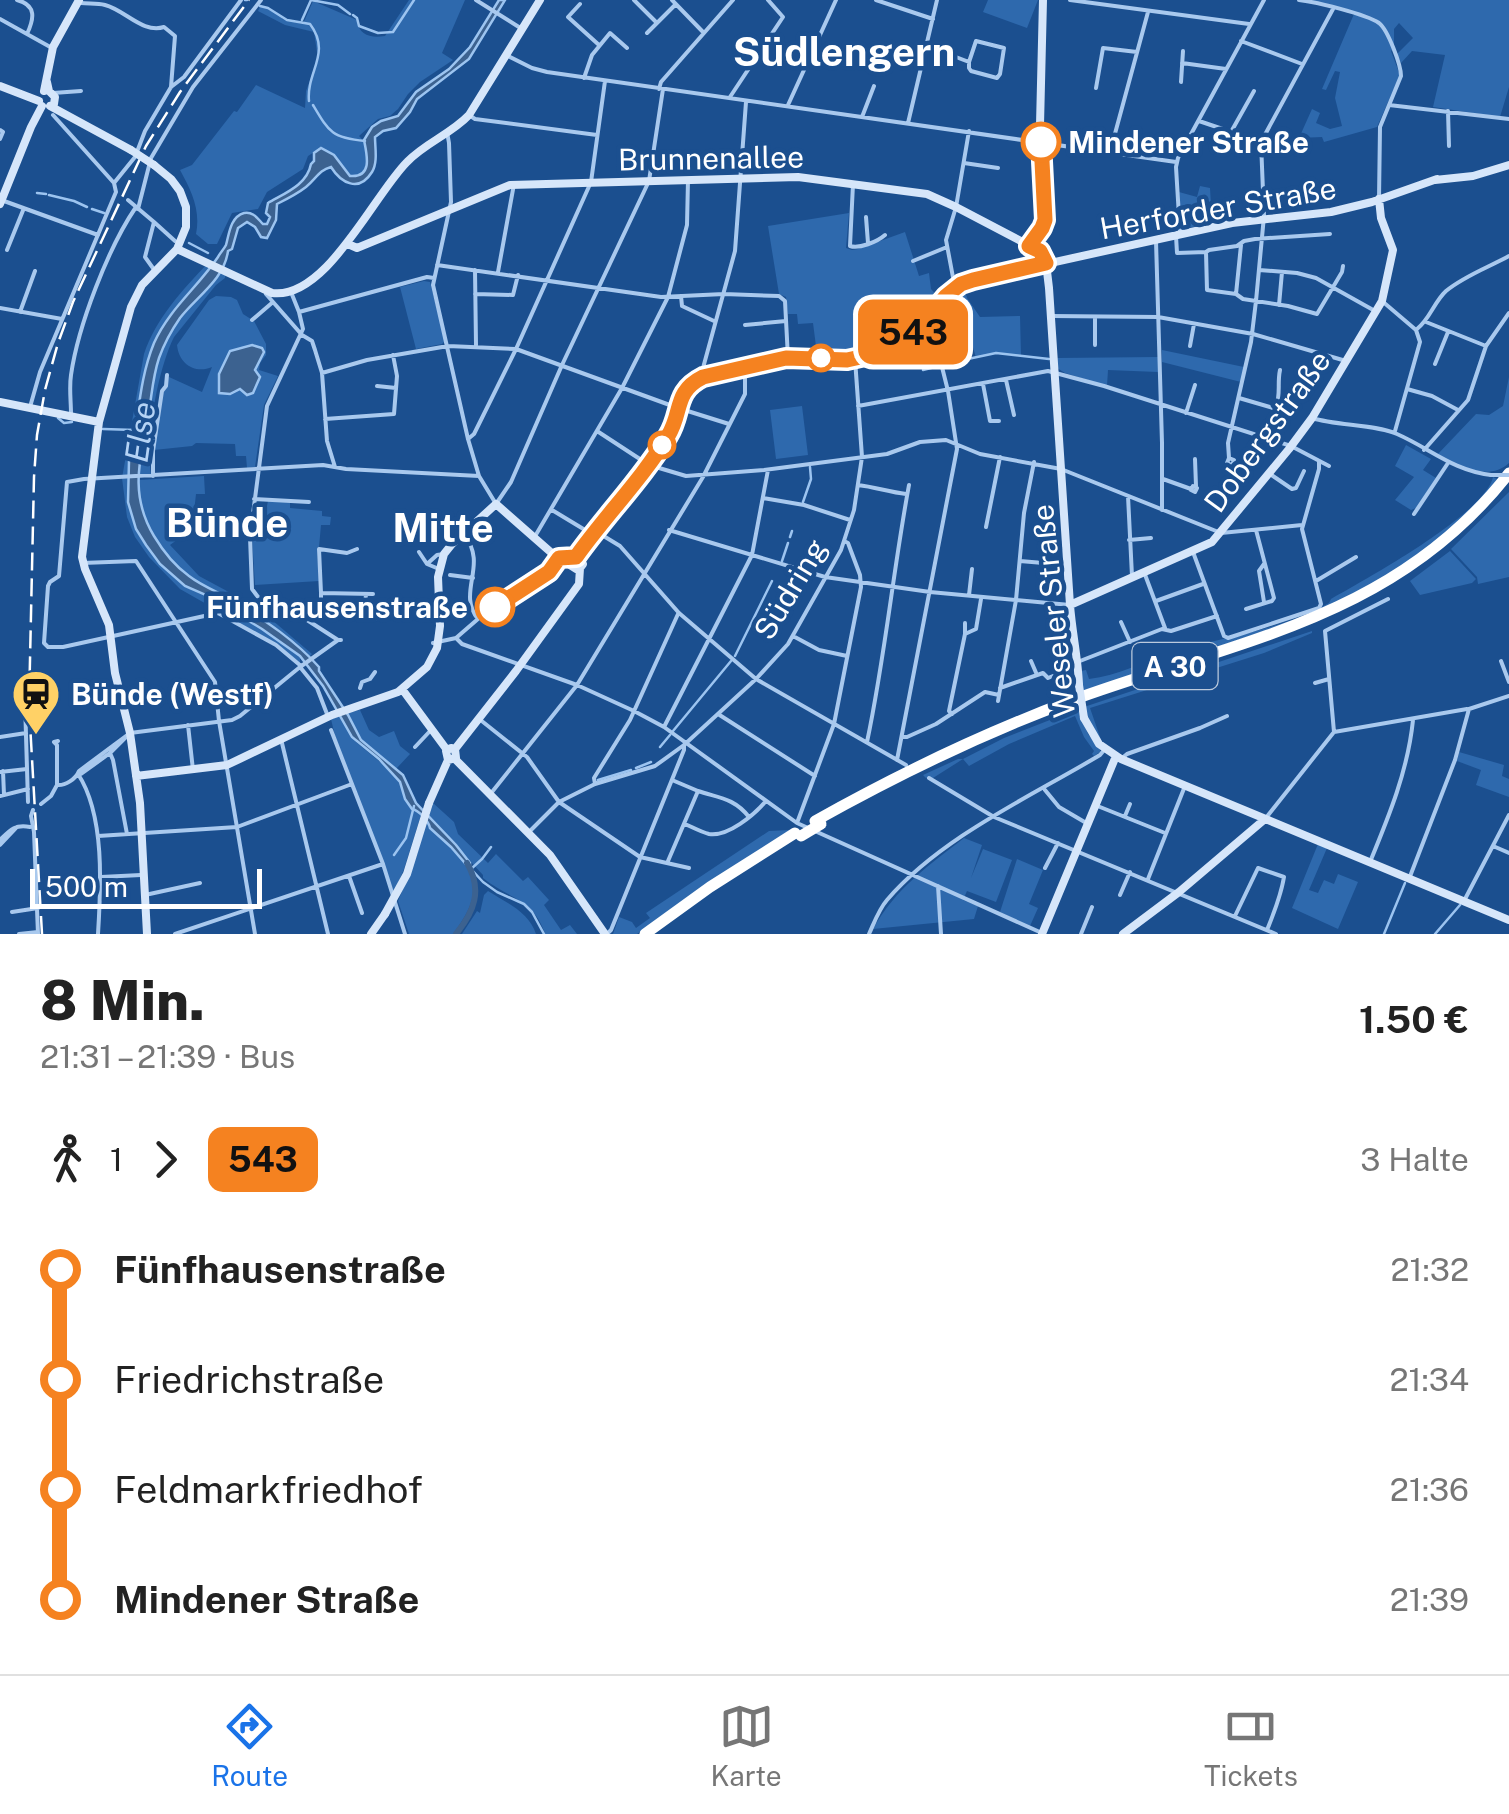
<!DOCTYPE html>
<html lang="de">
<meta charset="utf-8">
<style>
body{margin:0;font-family:"Public Sans",sans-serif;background:#f6f6f6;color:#222;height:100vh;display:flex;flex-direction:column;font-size:38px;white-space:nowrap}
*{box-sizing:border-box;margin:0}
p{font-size:32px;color:#767676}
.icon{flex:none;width:55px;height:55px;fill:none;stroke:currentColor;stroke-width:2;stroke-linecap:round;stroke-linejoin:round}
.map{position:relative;height:934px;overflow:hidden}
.panel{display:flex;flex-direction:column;background:#fff;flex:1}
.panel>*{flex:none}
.badge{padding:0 20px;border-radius:15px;font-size:35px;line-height:65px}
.scale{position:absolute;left:30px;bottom:25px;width:232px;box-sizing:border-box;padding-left:10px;border:5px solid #fff;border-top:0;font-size:28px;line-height:35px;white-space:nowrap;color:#fff;-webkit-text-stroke:8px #1b4f8f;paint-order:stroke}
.map>.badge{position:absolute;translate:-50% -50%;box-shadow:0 0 0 5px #fff}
.legs{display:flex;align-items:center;gap:15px;height:110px;padding:0 40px;font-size:32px}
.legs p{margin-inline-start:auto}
.head{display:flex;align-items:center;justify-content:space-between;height:170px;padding:0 40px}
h1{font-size:55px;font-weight:800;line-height:75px}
ul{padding:0 40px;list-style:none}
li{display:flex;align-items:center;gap:35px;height:110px;font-size:38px}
li i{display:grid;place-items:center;width:15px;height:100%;margin:0 12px;background:currentColor}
li i::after{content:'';width:25px;height:25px;margin:-12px;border:8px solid;border-radius:50%;background:#fff}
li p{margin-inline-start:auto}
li:first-child i{background:linear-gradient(#0000 50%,currentColor 0)}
li:last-child i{background:linear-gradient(currentColor 50%,#0000 0)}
.tab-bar{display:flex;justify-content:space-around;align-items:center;height:140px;border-top:2px solid #e0e0e0;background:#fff;font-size:28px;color:#767676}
.tab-bar a{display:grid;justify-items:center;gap:5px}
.tab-bar .active{color:#1a73e8}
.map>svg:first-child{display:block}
.green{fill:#2e69ad}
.water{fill:#3c6290;stroke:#9cc4f0;stroke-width:2.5}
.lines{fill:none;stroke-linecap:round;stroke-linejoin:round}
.stream{stroke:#9cc4f0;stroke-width:2.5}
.river{stroke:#3c6290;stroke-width:6}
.street{stroke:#a9c9ee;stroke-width:4}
.secondary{stroke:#d6e6fa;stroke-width:8}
.highway{stroke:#fff;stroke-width:11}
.rail{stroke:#fff;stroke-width:2.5;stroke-dasharray:18 8;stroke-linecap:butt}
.street-bridge{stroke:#a9c9ee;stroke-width:4}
.secondary-bridge{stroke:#d6e6fa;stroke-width:8}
.highway-bridge{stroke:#fff;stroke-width:11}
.line-1-casing{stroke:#fff;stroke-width:22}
.line-1{stroke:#f58220;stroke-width:15}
.stop-1-dot{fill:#fff;stroke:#f58220;stroke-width:5}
.labels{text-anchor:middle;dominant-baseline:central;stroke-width:9;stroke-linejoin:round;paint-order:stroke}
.shield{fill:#1b4f8f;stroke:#bbcadd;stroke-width:2.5}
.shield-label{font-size:28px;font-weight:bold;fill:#fff}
.stop-label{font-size:30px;font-weight:bold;fill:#fff;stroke:#1b4f8f;text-anchor:start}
.street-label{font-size:30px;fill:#fff;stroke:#1b4f8f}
.poi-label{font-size:30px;font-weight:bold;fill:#fff;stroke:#1b4f8f;text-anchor:start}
.water-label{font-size:32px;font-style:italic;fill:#b5d3f5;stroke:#1b4f8f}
.district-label{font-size:40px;font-weight:bold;fill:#fff;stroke:#1b4f8f}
</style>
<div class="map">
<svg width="1509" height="934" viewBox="0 0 1509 934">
<rect width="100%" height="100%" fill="#1b4f8f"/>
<path class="green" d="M409,0H465L442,53L453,60L420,82L408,94L398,109L390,116L378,119L359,136C370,146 371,167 358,177L350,176L334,154L319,149L308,156L303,169L267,192L258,209L232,213L217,244H208L196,234C201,210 191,190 180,170L192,165L234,111L237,112L256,85L305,108L306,91L318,59L314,32L285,25L258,11L261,5L282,16V19L303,24L313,1L357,20C359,36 371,38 385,36Z
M988,0H1038L1027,28L983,12Z
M1307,0H1509V87L1500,117L1433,107L1445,55L1412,51L1401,63L1397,54L1413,38L1399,23L1394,29V48L1391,51L1400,75L1377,127L1324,142L1322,137L1299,138L1312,109L1320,113L1316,123L1330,129L1342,126L1335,98L1340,72L1335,71L1326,90L1322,89L1354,14Z
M1200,186L1210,188L1212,223L1182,229L1179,192L1197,197Z
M849,213L846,248L852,250L858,249L905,232L919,276L929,273L931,289L938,297L919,321L878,348L855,355L817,354L813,323L798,324L797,314H788L786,297L779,294L768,226Z
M208,263L211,265L189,297L182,300L165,321L147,362L129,461L128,487L130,509L136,529L146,545L176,579L194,591L206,596L262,629L300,657V663L275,643L180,589L149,557L135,537L127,517L122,478L144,354C155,320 183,289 208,263Z
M222,270L226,272L225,278L216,285L174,337C158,369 145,439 151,474L139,475C140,453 146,433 149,413C153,387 154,360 168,337C182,312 206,294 222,270Z
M424,281L430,282L445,341L442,344L416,349L400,287Z
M964,286L967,298L980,317L1020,316L1021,356L996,353L976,358L957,290Z
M216,296L231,297L237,300L243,314L254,321L266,344V355L260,363L259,370L278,376L264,405L255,467L247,468L246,456H236L235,444L196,443L192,446L154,450L162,392L169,377L202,392L212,367C196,374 179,365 177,345L209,300Z
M1162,350L1244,367L1241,382L1162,362Z
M1158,357V372L1108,370L1107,386L1065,373L1057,368V358Z
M1509,377V463C1489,482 1458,466 1437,455L1476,414L1489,415L1503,406Z
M802,406L808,455L776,459L770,410Z
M1406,445L1431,459L1423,470L1436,478L1416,508L1411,510L1395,500L1414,477L1395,466Z
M204,476L205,494H196L194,512L222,515V523L238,525L236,541L220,539V530L186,529L185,534L170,545L199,576L240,598L272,620L312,654L310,656C288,634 260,616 234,600C220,592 205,587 192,579C162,558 134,518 139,480Z
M1493,477L1499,480L1463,518L1411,562L1323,611L1082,693L1081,671L1086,670L1089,679C1118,676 1145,661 1172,652C1224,636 1280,631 1329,603L1331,599C1366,579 1485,514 1493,477Z
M1509,492V577L1478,584L1477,577L1451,549Z
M268,501L290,502V508L322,511V516L331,517L330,525H321L319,547L317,548L319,581L255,585L252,537L256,510L266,511Z
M1450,551L1476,579L1472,583L1420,595L1410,581Z
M1312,631V633L1264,653L1090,708L1101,740L1088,720L1084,707Z
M1078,709L1088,734L1100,749V752L1094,756L1092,754L1094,751L1084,737L1075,716L1009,744L969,766L963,759L933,778H926L923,775L958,759H963L1004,738Z
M360,710L369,730L379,737L394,731L400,746L410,754L396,769L361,740L347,713Z
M339,716L356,742L392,772L400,782L409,805L421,815L404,869L394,893L335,736L331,719Z
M1459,752L1504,765L1502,776L1509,779V797L1476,785L1481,770L1457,761Z
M433,803L454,822L458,834L488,863L496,854L523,881L528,877L549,900L544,905L561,930L570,925L577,934H545C534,899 509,899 483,878V875L429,817Z
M425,821C433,831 443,838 453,849C483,881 477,902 453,934H409L398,901L417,855Z
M790,830L693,893L637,934H613L619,917L632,922L636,928L650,918L646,913L769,831Z
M964,838L982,845L971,878L983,849L1012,860L996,902L967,891L963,900L978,906L974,919L873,929C896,888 928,866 964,838Z
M1318,844L1327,848L1309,890L1318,893L1324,880L1334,884L1338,874L1358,882L1338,929L1292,908Z
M1017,859L1043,870L1029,904L1038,908L1030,926L1000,912Z
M488,891C507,903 529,912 536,934H462L477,911L480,913L484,895Z"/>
<path class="water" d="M499,0H505L469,59L417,99L410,112L396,128L383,131L375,137C375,148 378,162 372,172C359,193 341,183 331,167C319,170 316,179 306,187C297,194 287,199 277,204L276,220L267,238L261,237L255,227L247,222L238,228L232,249L228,251C224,280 197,296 180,318C171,331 164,344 159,358C153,376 152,393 149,411C141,456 128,493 154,536C163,551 175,566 189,576C203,587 221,593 236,602C266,621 296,641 319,667V671L348,715L361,740L403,775L416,803L456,845L470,863V869L451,847L430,828C429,822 419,810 412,809L405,799L400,782L379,759L352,737L323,686L300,656L262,629L206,595L185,586L160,564L146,545L136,529L128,502L129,461L133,429L136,425C140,397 143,370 154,343C169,309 198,287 218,257C220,253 224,249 226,245C229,235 230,217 244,213C253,211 258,219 263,224H267L270,217L266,213L268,203C285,193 307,185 311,164L314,161V153L321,148L334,155L350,176C373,178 367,155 364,140L372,127L381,121L398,116L416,92L449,69L470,47Z
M252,345L262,348L264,352L255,370L260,377L253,393L247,395L240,389L230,394L219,393V374L230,351Z"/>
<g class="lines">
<path class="stream" d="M245,0H247
M260,6L268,8L287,20L310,24C332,53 306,72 309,101
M353,15L357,18L359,26L378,33L393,32L414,0
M302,20L311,0L338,5L350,14
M313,105C329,132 332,138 365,141
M37,193L46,194
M49,195L74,201L87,207
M92,209L104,213
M189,243L208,253
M949,363L996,353L1049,359
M923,370L939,366
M58,418L64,423L72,422
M103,429L135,430
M803,502L811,479L810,467
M790,537L792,531
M782,561L788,543
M735,656L772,581
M673,731L731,661
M660,747L670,735
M636,768L651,762
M598,780L631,770
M491,847L482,859L471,869L483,882L497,892L524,904L532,912L544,934
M394,855L406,838L414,806
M1384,934L1405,883
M1435,934L1460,905"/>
<path class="river" d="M456,934C474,912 483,890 467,863"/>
<path class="street" d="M17,0C37,5 34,19 27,34
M476,0L522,29
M634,0L655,21
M672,0L703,32
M876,0L933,19
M1070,0L1249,24
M1299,0C1316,2 1366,14 1379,23C1388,30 1401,65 1401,76L1380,127L1379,199
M81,3C88,4 97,3 105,5C125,10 143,34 164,27L175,36L171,87
M580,4L568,17L599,45
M0,19L52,48
M647,33L675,5
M1241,41L1302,64
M927,46L969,62V68L971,71L997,78L1000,74L1004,48L976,41L969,62
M506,55L532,68L547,72L1176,162
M1182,63L1226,69
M584,78L592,55L610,33L627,48
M1181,82L1183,51
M1096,88L1103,48L1137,52
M659,89L661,82L733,0
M53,93L81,91
M730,97L783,17L768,0
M788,105L836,0
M1389,105L1509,119
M1448,111L1449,146
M469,115L475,119L597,135
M862,117L874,86
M1199,121L1261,142
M908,123L937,0
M0,130L3,132L0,139
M447,132L449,143L451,202L433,285L468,439L479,476L496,504L511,482L562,365L649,181L663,89
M1231,132L1254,91
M1110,152L1148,12
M964,163L998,168
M114,183L135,157L145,131L171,87L184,77L241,0
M853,184L850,246C859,249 877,242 885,235
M128,200L154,222L145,257L155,271
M4,201L98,235
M138,209L151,158L193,87L261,0
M866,217L868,243
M154,222L175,241
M1180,233L1176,167L1178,158L1264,0
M1330,234L1255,239L1244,241L1237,246L1209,250L1206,252L1207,290L1236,294L1243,299L1288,306L1317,314L1342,272L1343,266
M1176,236L1177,253L1206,252
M1156,241L1162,443V510
M7,250L24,208
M913,261L947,247
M437,265L661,297L724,294L779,296L785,301L788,358
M475,270L476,345
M1259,270L1297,273L1316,278L1375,311
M498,272L514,184
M955,288L946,240L956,207L969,131
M291,292L299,312L303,329L267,406L250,537L252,589L258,597L293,611L338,640
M266,294L302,335L312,341L315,350L322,373L327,441L335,467
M475,294L513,295L518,275
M1236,294L1241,245
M681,296L682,306L714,321
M1382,301L1416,330L1420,342L1395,431
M1279,305L1282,272
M0,308L62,319
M20,312L35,271
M299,312L427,277L434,278
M1051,316L1158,317L1253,334L1346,361
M252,320L273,302
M1426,322L1486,346L1509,313
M745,325L786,321
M1417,329C1430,319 1434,302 1446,291C1464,276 1489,267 1509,256
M1095,345V317
M1190,346L1194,324
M1435,364L1448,332
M322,373L367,360L448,346L516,349L678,408L729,424
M703,377V368L735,251L746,102
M1006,380L1014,415
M983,384L990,421H999
M377,386L396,388
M1407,389L1432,396L1458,410
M1239,398L1273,408L1276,407C1281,393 1277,384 1280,370
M858,406L1048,371L1104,386L1291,446L1329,466
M30,407L40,372L116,192L114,183L53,115
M1186,413L1195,385
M71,414C71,401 69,388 71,375C78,326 108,248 136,207
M1312,418C1337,426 1374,424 1397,434C1431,449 1452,470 1491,475
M325,419L394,414L397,376L393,355
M597,431L649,465L686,476L764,470L887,454L920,442L946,440L980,454L1061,469L1221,533L1302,525
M468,439L474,434L516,349L591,182L605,81
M1424,450L1468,400L1486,346
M1229,458L1228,443L1251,342L1256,301L1264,216L1261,142L1333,9
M1229,458L1234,460L1232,465L1227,463Z
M1195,459L1196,486
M1270,474L1292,489L1296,488L1304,471
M153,476V451L162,391L166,386L167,375
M1163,479L1191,489
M858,485C875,487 889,492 906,494
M1193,486L1197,488L1195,492L1191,490Z
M1128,496L1132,576
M763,498L804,505L850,520
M254,499L309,502
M552,510L590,533
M1414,514L1448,463
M986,527L1000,457
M669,530L825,577L930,592L1070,605
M597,532L620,546L679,613L756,679L906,765
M464,535C489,565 456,592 478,619
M534,538L622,388L668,297L687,225L688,180
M1129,540L1151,538
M357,549L347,553L319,549L321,593L373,594
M419,552L427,564L439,569
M1193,552L1224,636L1228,638L1319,608L1321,604L1302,529L1319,469V462
M1020,561L1055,564
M82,563L136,561L215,682L219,721L255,934
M427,564L437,555L444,554
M1144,572L1165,628
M450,575L473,578
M1316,581L1356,557
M366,594L364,616L375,619L386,617
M969,595L972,569
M1156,601L1203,584
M1264,602L1259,571L1264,564
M1246,609L1272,601L1274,598L1256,530
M309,620L321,601V593
M1121,622L1130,642
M965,634V623
M793,636L819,650L847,656
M456,638L462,644L577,685L634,711L664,727L797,823L1042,933
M433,643L456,638L486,612L549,572L559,558
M1031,661L1037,675
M1080,661L1162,629L1171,631L1217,616
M1501,661L1509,682
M301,666L276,645L218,613L63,647H48L44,643L48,586L50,582L59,576L67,482L84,479L323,465L346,469L479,476
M300,667L317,688L327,714
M1315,683L1329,679
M360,688L362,682L370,679L375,672
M1000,688L1043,673L1048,678L1063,672
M998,701L1016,600L1024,513L1034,462
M25,702L28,802
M718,714L815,776
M952,714L949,711L965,634L976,629L981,599
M478,718L527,757L559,802L640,857L689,868
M188,725L193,770
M664,727L752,555L768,470
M331,730L383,864L405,934
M1334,732L1467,709
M0,737L26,733
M902,737H907L936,724L985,692L999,695
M281,739L328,934
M867,742C885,657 893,571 909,485
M415,747L431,730
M110,753L113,760L127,834
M1121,759L1127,754L1200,728L1227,716
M897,760L957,449L948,391L930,319
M3,771L4,795
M0,772L27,769
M78,774C105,815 101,887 98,934
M78,774H81L110,753L125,738
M929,778L994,817L1276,934
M595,784L594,778L630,720L678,614
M57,785C65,786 76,779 79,771L130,733L232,720L240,716L300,667L338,640H341
M57,785V745L54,742L58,741
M1045,790L1059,807L1088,824
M698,791C719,798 734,798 749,817
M492,792L577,685L703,477L745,394V367
M0,796L28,789
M41,804L51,796L57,785
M1095,805L1165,833
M33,810L31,816L34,832L38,934
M1125,816L1130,804
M1265,819L1334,732L1325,631L1388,599
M797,823L834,724L861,587L860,575L848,543L844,541
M685,824C692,827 701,832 709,834C728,837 754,815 766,801
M529,832L559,802L595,784L655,766L684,745L756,679L788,644L841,550L854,510L862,457L855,359
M98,836L237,827L352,784
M0,840C10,830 15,824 30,827
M0,845L17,827
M1493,846L1509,853
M668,861L698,791L672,780
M1370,862C1389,816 1408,770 1413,720
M1045,868L1058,843
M349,876L362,913
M101,877L141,875
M1148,879L1185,786
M1409,879L1455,760L1469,709L1509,696
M938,886L941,934
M145,895L200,883
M1120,895L1130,872
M1464,901L1509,815
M12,912L38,908
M1235,916L1258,868L1284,877C1281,895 1274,913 1267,930
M19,934L38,932
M175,934L383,864
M607,934L611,930L684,750V745
M869,934C874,923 879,909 887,900C941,837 1030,797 1100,755L1105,749
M1081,934L1092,907"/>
<path class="secondary" d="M47,82L49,91L55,97L54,104
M0,86L39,101
M44,91L53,47L79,0
M50,106L131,150
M1435,180L1473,176L1509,165
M0,204L31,127L42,106
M348,244L357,248L510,185L798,177L927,194L956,207L1040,251L1046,263L1049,288L1070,605C1072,632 1078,658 1079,685
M1033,248L1045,220L1040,125L1043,0
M177,249L272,293C326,300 373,196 407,162C425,143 451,134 469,115L540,0
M0,402L99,422
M576,557C606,515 646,478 671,432C682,410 674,394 699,379L780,359L804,357L847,359L872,354L918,329L950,292L973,280L1232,223L1331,212L1372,202L1437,179
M1070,605L1212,542L1289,449L1312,418L1382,301L1393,250L1381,218L1379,199
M402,689L447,750
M1084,718L1099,744L1121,759L1509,920
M455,749L516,671L579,584L580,568L583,564L580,558L582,553
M455,759L550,855L605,934
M136,776L227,765L332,715L398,692L427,667L437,648L440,626L438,577L444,554L452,544L496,504L554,555L576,569
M429,803L448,760L446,751L451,748L455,749L456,758L448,760
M147,934L140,803L130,733L115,673L109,625L85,569L82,557L99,422L131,307L142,285L177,249L186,227V207L180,191L171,179L154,165
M371,934L385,914
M1042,934L1116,756
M1123,934L1179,892L1265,819"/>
<path class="highway" d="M815,821C897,775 982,734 1070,701C1233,641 1395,620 1509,473
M645,934L710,887L795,833"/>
<path class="rail" d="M42,934L29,706L34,477L37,435L45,390L58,343L73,302L146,146L180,92L249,0"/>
<path class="street-bridge" d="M1491,475H1509"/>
<path class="secondary-bridge" d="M131,150L154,165
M1079,685L1084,718
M385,914L407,874L429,803"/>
<path class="highway-bridge" d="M801,836L821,824"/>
</g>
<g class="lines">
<g class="line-1-casing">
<path id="line-1" d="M495,607L549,572L559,558L576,557C605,516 642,479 668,436C683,412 673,392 703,377L786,358L847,360L865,356L922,325L946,296L961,284L973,280L1046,263L1040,251L1029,246L1042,228L1045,220L1041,142"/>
</g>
<use href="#line-1" class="line-1"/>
</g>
<defs>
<g id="station-pin" transform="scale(2.5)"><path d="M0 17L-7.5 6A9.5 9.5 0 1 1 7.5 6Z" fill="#ffd166" stroke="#1b4f8f"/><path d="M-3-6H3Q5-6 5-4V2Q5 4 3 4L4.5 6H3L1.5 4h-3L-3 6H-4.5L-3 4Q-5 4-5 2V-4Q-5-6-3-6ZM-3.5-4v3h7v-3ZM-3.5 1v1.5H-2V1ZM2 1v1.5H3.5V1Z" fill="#111"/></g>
</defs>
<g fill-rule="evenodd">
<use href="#station-pin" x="36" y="694"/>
</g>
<g class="stop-1-dot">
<circle cx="1041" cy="142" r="18"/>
<circle cx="821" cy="358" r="12"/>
<circle cx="662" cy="445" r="12"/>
<circle cx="495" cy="607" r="18"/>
</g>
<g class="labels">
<rect class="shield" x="1132.5" y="643" width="85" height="46" rx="8"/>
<g class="shield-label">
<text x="1175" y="666">A 30</text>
</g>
<g class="stop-label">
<text x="1068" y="142">Mindener Straße</text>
<text x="468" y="607" text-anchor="end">Fünfhausenstraße</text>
</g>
<g class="street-label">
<text transform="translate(711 158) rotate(-1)">Brunnenallee</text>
<text transform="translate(1218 208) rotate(-10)">Herforder Straße</text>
<text transform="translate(1267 431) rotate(-54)">Dobergstraße</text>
<text transform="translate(790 589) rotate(-59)">Südring</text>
<text transform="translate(1053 611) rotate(-96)">Weseler Straße</text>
</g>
<g class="poi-label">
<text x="71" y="694">Bünde (Westf)</text>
</g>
<g class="water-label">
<text transform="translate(140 432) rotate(-82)">Else</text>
</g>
<g class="district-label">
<text x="844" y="51">Südlengern</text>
<text x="227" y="522">Bünde</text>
<text x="443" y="527">Mitte</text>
</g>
</g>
</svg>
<div class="scale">500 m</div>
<b class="badge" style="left:913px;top:332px;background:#f58220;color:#111">543</b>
</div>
<section class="panel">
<div class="head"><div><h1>8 Min.</h1><p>21:31 – 21:39 · Bus</p></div><b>1.50 €</b></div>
<div class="legs"><svg class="icon" aria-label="walk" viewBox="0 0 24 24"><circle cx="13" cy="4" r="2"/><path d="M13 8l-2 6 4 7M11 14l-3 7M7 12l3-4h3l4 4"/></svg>1<svg class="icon" aria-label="forward" viewBox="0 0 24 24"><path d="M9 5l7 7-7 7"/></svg><b class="badge" style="background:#f58220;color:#111">543</b><p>3 Halte</p></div>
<ul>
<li><i style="color:#f58220"></i><b>Fünfhausenstraße</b><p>21:32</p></li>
<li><i style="color:#f58220"></i><span>Friedrichstraße</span><p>21:34</p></li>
<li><i style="color:#f58220"></i><span>Feldmarkfriedhof</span><p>21:36</p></li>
<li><i style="color:#f58220"></i><b>Mindener Straße</b><p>21:39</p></li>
</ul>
</section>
<nav class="tab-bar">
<a class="active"><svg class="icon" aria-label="directions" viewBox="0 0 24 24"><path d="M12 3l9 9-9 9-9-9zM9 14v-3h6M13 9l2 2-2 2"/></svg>Route</a>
<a><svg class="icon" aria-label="map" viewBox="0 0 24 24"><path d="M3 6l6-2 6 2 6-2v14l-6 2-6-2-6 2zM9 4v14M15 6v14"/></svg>Karte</a>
<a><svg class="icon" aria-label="tickets" viewBox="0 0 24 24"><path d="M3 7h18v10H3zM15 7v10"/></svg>Tickets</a>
</nav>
